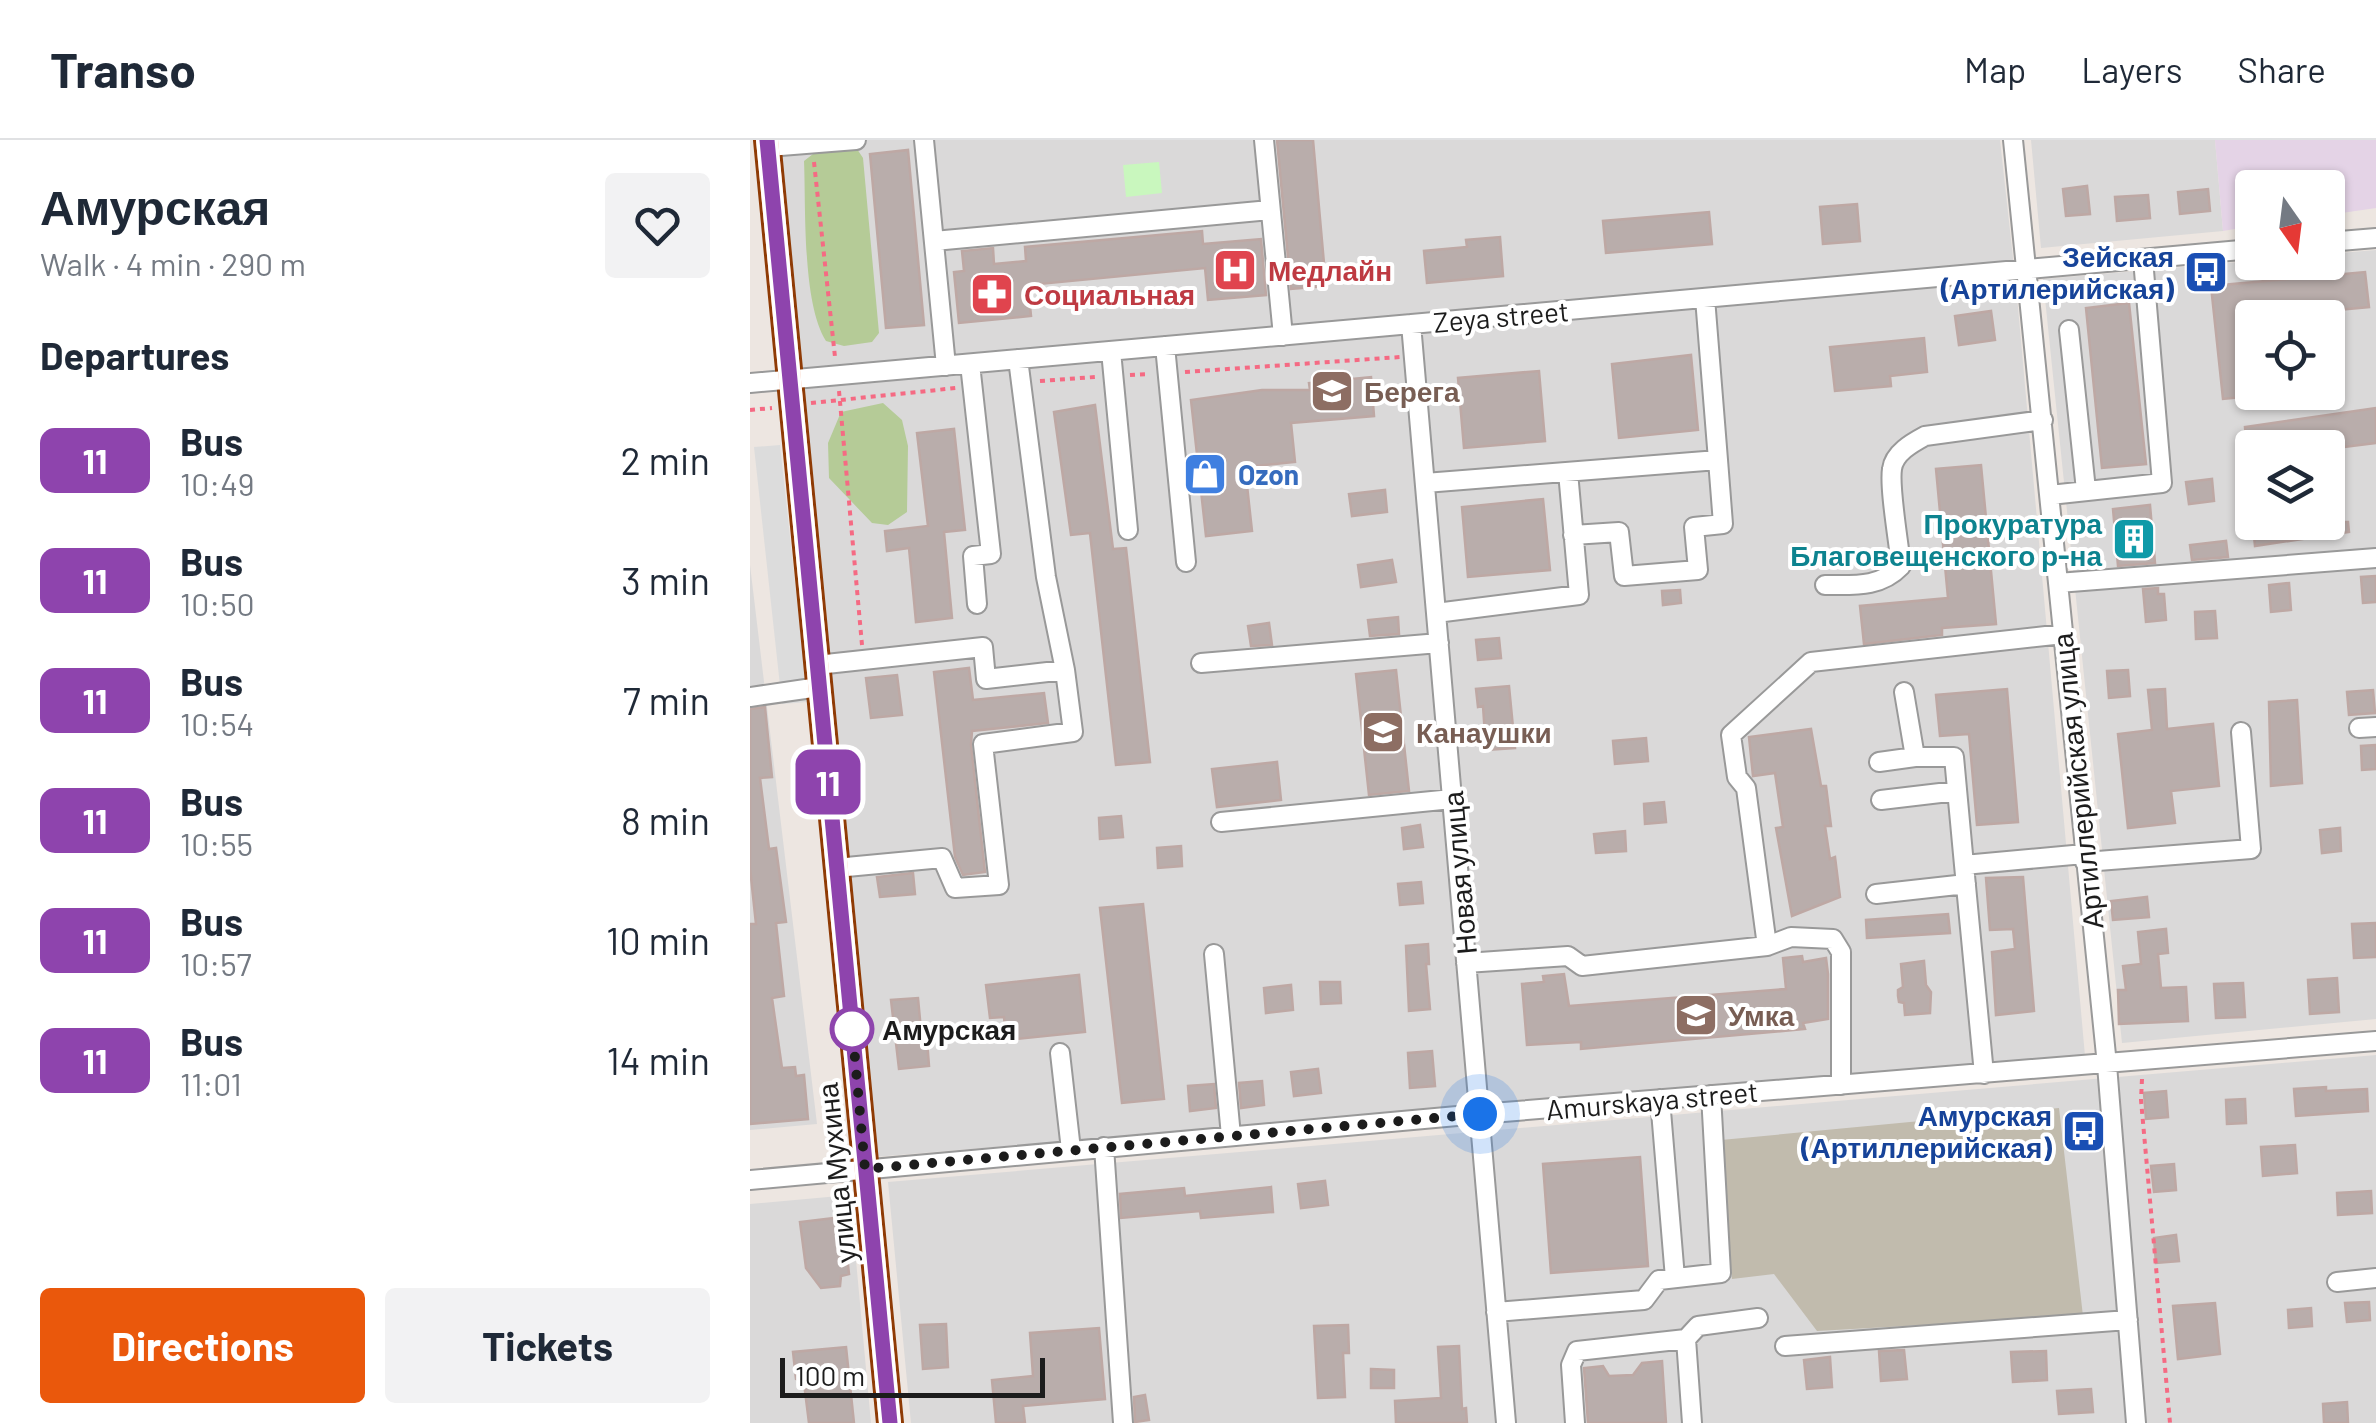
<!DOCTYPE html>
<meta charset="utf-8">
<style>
body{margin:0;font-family:Barlow,sans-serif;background:#f2f2f3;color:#1f2937;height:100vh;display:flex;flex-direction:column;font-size:38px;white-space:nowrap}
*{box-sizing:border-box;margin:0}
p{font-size:32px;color:#747a83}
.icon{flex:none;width:55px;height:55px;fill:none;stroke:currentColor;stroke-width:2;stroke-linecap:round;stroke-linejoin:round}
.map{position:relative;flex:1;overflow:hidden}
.side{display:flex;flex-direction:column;background:#fff;width:750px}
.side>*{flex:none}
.badge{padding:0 20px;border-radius:15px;font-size:35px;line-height:65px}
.needle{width:65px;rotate:166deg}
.buttons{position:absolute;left:1485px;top:30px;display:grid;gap:20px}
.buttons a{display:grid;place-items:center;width:110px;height:110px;border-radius:10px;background:#fff;box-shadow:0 2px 8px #0004;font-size:50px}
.scale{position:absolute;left:30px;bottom:25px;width:265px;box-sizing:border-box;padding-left:10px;border:5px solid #1c1c1c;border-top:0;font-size:28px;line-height:35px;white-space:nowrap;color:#1c1c1c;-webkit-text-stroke:8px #fff;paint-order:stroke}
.you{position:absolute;width:50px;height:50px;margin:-25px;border:8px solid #fff;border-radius:50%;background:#1a73e8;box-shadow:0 0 0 15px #1a73e833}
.map>.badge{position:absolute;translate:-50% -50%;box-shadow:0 0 0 5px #fff}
h2{padding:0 40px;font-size:38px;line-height:90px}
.round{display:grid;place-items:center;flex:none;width:105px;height:105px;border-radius:10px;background:#f2f2f3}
.summary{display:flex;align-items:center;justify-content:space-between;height:170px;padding:0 40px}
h1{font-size:48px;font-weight:700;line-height:75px}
.primary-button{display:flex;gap:20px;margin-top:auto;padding:20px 40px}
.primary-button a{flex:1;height:115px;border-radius:10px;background:#ea580c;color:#fff;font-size:40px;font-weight:700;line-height:115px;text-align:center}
.primary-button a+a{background:#f2f2f3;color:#1f2937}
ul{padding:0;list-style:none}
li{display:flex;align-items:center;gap:30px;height:120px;padding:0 40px}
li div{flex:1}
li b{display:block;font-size:38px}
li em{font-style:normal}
li .badge{min-width:110px;font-weight:700;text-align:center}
header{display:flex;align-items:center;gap:60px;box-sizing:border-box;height:140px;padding:0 50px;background:#fff;border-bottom:2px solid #e0e1e3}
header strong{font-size:48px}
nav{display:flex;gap:55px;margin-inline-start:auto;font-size:35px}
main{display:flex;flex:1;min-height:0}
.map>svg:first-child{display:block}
.residential{fill:#dad9d9;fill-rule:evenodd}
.industrial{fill:#e4d3e6}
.construction{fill:#c1bbad}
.forest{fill:#b5cb97}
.park{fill:#c9f7be}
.parking{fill:#dcdcdc}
.building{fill:#b9adab;stroke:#bea8a4;stroke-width:2.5}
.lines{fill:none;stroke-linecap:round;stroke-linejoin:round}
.minor-casing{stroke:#999;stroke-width:22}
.major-casing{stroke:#8f3b05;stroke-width:28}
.path{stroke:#f56a83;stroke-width:4;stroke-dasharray:5 5;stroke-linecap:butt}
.minor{stroke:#fff;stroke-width:18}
.major{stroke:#f8b69b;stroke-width:22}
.line-casing{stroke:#fff;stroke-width:22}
.line{stroke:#8e44ad;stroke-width:15}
.walk{stroke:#1c1c1c;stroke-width:10;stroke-dasharray:0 18}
.stop-dot{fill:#fff;stroke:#8e44ad;stroke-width:5}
.labels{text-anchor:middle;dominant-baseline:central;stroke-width:8;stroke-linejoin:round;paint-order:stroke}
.transit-label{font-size:28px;font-weight:bold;fill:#164399;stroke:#fff;text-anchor:end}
.health-label{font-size:28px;font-weight:bold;fill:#be3a42;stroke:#fff;text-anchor:start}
.street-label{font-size:28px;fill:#1c1c1c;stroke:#fff}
.education-label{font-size:28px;font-weight:bold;fill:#785e54;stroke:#fff;text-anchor:start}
.shop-label{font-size:28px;font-weight:bold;fill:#366cbe;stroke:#fff;text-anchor:start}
.culture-label{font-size:28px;font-weight:bold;fill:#0d838f;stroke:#fff;text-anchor:end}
.stop-label{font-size:28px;font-weight:bold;fill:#1c1c1c;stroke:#fff;text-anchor:start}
</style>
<header>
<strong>Transo</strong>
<nav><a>Map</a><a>Layers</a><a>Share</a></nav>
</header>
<main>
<section class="side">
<div class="summary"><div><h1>Амурская</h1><p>Walk · 4 min · 290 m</p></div><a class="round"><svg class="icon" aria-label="heart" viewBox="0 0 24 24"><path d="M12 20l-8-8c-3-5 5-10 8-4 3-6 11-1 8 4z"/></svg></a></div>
<h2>Departures</h2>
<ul>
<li><span class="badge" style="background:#8e44ad;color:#fff">11</span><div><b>Bus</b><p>10:49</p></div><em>2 min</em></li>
<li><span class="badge" style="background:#8e44ad;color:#fff">11</span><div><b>Bus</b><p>10:50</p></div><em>3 min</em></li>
<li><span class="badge" style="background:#8e44ad;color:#fff">11</span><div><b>Bus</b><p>10:54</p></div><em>7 min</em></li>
<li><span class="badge" style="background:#8e44ad;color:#fff">11</span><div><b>Bus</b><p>10:55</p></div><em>8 min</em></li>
<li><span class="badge" style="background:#8e44ad;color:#fff">11</span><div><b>Bus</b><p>10:57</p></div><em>10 min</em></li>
<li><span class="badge" style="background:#8e44ad;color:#fff">11</span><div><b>Bus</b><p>11:01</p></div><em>14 min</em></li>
</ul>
<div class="primary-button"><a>Directions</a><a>Tickets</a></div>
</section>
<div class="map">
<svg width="1626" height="1283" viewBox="0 0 1626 1283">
<rect width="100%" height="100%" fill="#ede6e1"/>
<path class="residential" d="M30,0H1250L1266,145L1335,916L124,1017Z
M1281,0H1465L1473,91L1291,108Z
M1626,110V879L1372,903L1293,139L1502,121L1578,122V114ZM1502,178H1578V252H1502ZM1502,308H1578V382H1502Z
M0,425L67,984L0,990Z
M1626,915V1283H161L138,1042Z
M100,1055L121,1283H0V1064Z"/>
<path class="industrial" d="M1465,0H1626V68L1578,75V48H1502V86L1473,91Z"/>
<path class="construction" d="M1309,968L1333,1176L1067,1191L1024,1134L982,1139L971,1000Z"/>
<path class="forest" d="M107,9L113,18L129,193L122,202L94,206L76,201C52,163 56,68 54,21L63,14Z
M133,263L152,280L158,306L157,372L138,385L122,383L79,338L78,303L91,272Z"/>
<path class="park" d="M409,22L412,53L376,57L373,25Z"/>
<path class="parking" d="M30,305L58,562L32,564L4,307Z"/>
<path class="building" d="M527,0H563L576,146L541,149Z
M158,10L174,185L136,188L120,14Z
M1337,46L1340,74L1316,76L1313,49Z
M1458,49L1460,71L1430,74L1428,52Z
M1398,55L1400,78L1367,81L1365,57Z
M1107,64L1110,101L1073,104L1070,67Z
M959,72L962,104L856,113L853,81Z
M452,91L453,104L511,99L516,155L458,160L455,128L278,145L281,176L209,183L204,132L214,131L212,111L243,108L244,124L276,121L275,107Z
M750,97L753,136L677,143L674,111L717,107L716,100Z
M1615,132L1619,167L1502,178V256L1473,259L1461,146Z
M1379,163L1396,324L1352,328L1336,168Z
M1241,171L1245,200L1209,205L1205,176Z
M1174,198L1177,232L1140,236L1141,246L1085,251L1080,207Z
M941,215L948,290L869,298L862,224Z
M789,231L795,301L714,308L708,238Z
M621,237L624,276L541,283L545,322L495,327L502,391L456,396L441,260L512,250H560L559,243Z
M345,265L363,409L376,408L400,622L366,625L340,393L321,395L304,272Z
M1626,268V303L1578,309L1497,308L1495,287Z
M204,289L215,390L194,392L202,478L166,482L159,408L137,411L135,391L178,386L167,293Z
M1231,325L1246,484L1192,488V495L1114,504L1110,466L1198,458L1186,329Z
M1462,339L1464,361L1439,364L1436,342Z
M1578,349H1587L1591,382H1598L1599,392L1505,406L1503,386L1578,382Z
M635,350L637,372L602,376L599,354Z
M793,359L800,430L718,437L712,367Z
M1400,365L1405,423L1368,426L1363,369Z
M1476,401L1478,417L1442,420L1440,405Z
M642,420L646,442L611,447L608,425Z
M1626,436V462L1613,463L1611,437Z
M1539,443L1541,470L1521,472L1519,445Z
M1408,448V454H1414L1416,480L1396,482L1393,449Z
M930,450L931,463L913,465L912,451Z
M1465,471L1467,498L1446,499L1445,472Z
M648,477L649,494L620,496L618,480Z
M519,483L522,505L501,506L498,486Z
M749,498L751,518L728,520L726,500Z
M219,528L223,560L294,553L298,583L222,591L221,605L235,732L213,735L205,717L184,532Z
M646,530L659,651L619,655L606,534Z
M1378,530L1380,556L1359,558L1357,531Z
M147,535L152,575L121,578L116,538Z
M759,546L765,608L736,610L733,566L728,567L726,549Z
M1257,549L1268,682L1227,685L1219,594L1190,596L1186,555Z
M1415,549L1417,589L1463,584L1469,646L1421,651L1425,683L1378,688L1368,594L1402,590L1398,550Z
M1623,550L1625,573L1599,575L1597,552Z
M1547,560L1552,643L1521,646L1519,562Z
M15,567L22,637L10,638L19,709L26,708L36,782L26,783L34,856L22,858L32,928L45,927L46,936L54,935L58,979L0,984V784H6L0,728V569Z
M1061,589L1071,646H1076L1081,686H1075L1080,719L1085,717L1090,757L1042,776L1026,688L1033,687L1025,633L1003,636L999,597Z
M896,598L898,621L865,624L863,601Z
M1626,605V629L1612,630L1611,606Z
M527,622L531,660L467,667L462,629Z
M914,662L916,682L895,684L894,664Z
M371,676L373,697L350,699L349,678Z
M670,685L673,707L654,709L652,688Z
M1590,688L1591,711L1572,713L1570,690Z
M875,691L876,711L846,713L844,694Z
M431,706L432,726L408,728L407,708Z
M163,733L165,754L130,757L127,737Z
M1273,737L1284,871L1246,875L1242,812L1265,809L1263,789L1240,790L1236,738Z
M671,742L673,763L650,765L648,744Z
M1397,757L1399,777L1363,780L1361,761Z
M393,764L414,959L372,963L350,768Z
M1198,774L1200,793L1117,798L1116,780Z
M1626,783V817L1604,818L1602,784Z
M1416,789L1418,813L1408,814L1411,848L1436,847L1438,881L1369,884L1368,850H1376L1373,826L1391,824L1388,792Z
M678,804L679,824H676L680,869L659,871L656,806Z
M1052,816L1053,822L1076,818L1078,834V879L1053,883L1055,889L831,909V902L777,905L772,844L794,842L793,836L814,834L819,866L1036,849L1033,818Z
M1174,821L1176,845L1181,852L1180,873L1155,875L1154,863L1149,862L1148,856V850L1153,847L1151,824Z
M329,835L335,892L256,900L254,877L240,878L236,845Z
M1587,838L1589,872L1560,874L1558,840Z
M570,842H590L591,863L571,864Z
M1493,843L1495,877L1466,878L1464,844Z
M541,845L543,870L516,873L514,848Z
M168,858L172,901L177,900L179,926L149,929L141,860Z
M682,911L685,946L660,948L658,913Z
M568,929L571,953L544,956L541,932Z
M512,941L514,965L491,968L489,943Z
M464,944L466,968L440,971L438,946Z
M1576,947V951L1617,949L1618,971L1546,976L1544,949Z
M1416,951L1418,977L1396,979L1394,953Z
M1495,959L1496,983L1477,984L1476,960Z
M1545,1005L1547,1033L1513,1036L1511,1007Z
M890,1017L898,1126L801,1133L793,1024Z
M1424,1024L1426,1050L1404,1052L1401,1026Z
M575,1041L578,1065L551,1068L548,1044Z
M521,1047L523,1072L451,1078L450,1071L371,1078L370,1054L434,1048L435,1056Z
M1621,1051L1622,1073L1588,1075L1587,1053Z
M93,1077L99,1134L91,1136L90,1146L71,1148L56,1128L50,1082Z
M1426,1095L1429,1121L1406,1123L1404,1098Z
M1619,1162L1620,1180L1597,1182L1595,1163Z
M1465,1163L1470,1214L1428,1219L1423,1166Z
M1561,1168L1562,1186L1539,1188L1538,1170Z
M196,1184L198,1227L173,1229L170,1185Z
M598,1185L599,1213H593L595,1257L568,1258L564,1186Z
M349,1188L355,1259L273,1266L275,1283H246L242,1240L283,1236L280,1193Z
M709,1206L712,1269L716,1268L717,1283H646L645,1261L691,1258L688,1207Z
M96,1207L104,1283H59L54,1243L46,1239L43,1212Z
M1154,1210L1157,1239L1131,1241L1129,1211Z
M1296,1211L1297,1240L1263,1242L1261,1212Z
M1080,1217L1082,1247L1057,1249L1054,1220Z
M912,1221L916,1283H838L834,1228L853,1226L859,1236L883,1235L892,1223Z
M621,1229L644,1230V1248H621Z
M1341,1249L1343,1272L1309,1274L1307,1251Z
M395,1255L399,1280L385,1282L384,1257Z
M1597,1262L1598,1283H1574L1573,1264Z"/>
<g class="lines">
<g class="minor-casing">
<path id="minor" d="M174,0L196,226
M514,0L533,196
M1263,0L1357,925L1386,1283
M18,7L106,0
M184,101L520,70
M1578,102L1626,98
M661,184L756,1283
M1319,190L1336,350
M415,206L436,422
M361,211L378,390
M220,224L241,414L223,416L227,464
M0,243L1502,109
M675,343L968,320L955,158
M1300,355L1412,343L1393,119
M823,395L869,392L874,436L948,430L944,387L973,384L968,320
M1308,443L1626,418
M1075,445C1104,445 1130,448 1151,426C1149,404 1139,348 1142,329C1144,313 1162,303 1175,296L1293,280
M686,473L829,455L818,332
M451,523L689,503
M67,525L233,507L236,539L315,530
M1154,552L1165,617H1204L1214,725
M0,557L69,547
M1609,588L1626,587
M1129,622L1165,617
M1131,660L1207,651
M471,682L702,659
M1335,722L1501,709L1491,592
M86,728L192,718L205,748L249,745L233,604L323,592L315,530L296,437L268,219
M1126,754L1216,744
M1017,806L996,648L987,637L981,595L1061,522L1313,494
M464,814L481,996
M716,823L818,816L832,826L1017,806L1041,797L1083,799L1091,812V945
M310,913L321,1010
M1234,934L1214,725L1334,714
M910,959L925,1138
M354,1007L373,1283
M0,1040L729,974L1626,901
M1587,1142L1626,1138
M746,1172L894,1160L909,1140L971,1133L961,955
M936,1199L948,1186L1008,1178
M1035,1206L1378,1180
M825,1283L821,1225L827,1211L936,1199L942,1283"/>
</g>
<g class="major-casing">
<path id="major" d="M17,0L140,1283"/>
</g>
<path class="path" d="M64,22L85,217
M435,232L650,217
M380,235L400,234
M290,241L345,237
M89,251L112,505
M61,263L206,248
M0,270L22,268
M1392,939L1391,960L1420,1283"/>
<use href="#minor" class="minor"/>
<use href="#major" class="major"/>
</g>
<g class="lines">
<g class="line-casing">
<path id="line" d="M17,0L140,1283"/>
</g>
<use href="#line" class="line"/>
<path class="walk" d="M102,889V885L115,1029L730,974"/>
</g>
<defs>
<g id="hospital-square" transform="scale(2.25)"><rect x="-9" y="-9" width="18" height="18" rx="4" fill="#e0444e" stroke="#fff"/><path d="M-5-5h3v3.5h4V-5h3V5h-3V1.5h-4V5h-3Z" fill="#fff"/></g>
<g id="bus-square" transform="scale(2.25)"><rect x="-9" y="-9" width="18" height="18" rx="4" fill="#1a4fb4" stroke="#fff"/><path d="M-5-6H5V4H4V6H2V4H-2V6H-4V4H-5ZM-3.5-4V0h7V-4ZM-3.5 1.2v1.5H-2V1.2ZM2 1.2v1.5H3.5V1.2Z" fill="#fff"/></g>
<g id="pharmacy-square" transform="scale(2.25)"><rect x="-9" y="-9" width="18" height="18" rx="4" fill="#e0444e" stroke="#fff"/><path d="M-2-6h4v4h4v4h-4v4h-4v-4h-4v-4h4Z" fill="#fff"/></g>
<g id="school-square" transform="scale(2.25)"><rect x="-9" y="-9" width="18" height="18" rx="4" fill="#8d6e63" stroke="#fff"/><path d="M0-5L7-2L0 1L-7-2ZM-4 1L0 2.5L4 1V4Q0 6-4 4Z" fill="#fff"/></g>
<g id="shop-square" transform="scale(2.25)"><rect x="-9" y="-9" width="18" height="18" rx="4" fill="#3f7fe0" stroke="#fff"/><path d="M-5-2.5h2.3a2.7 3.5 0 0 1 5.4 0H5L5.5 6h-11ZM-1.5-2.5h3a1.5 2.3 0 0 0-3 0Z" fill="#fff"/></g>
<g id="building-square" transform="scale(2.25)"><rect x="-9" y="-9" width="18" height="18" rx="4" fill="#0f9aa8" stroke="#fff"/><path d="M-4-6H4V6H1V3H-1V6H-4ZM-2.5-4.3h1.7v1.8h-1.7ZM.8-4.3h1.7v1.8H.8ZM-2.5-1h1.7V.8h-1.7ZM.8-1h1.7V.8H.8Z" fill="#fff"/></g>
</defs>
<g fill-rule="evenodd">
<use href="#hospital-square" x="485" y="130"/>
<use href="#bus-square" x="1456" y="132"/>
<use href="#pharmacy-square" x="242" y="154"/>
<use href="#school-square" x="582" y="251"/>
<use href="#shop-square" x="455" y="334"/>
<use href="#building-square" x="1384" y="399"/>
<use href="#school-square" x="633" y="592"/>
<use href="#school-square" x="946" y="875"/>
<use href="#bus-square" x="1334" y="991"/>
</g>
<circle class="stop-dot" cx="102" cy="889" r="20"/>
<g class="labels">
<g class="transit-label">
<text x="1424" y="116">Зейская<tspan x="1424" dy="32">(Артилерийская)</tspan></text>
<text x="1302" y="975">Амурская<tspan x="1302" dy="32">(Артиллерийская)</tspan></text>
</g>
<g class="health-label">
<text x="518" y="130">Медлайн</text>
<text x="274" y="154">Социальная</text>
</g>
<g class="street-label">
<text transform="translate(751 176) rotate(-5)">Zeya street</text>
<text transform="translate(1327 641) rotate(-96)">Артиллерийская улица</text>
<text transform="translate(709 733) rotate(-95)">Новая улица</text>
<text transform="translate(902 960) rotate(-5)">Amurskaya street</text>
<text transform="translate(86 1033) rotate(-96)">улица Мухина</text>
</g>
<g class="education-label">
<text x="614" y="251">Берега</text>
<text x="666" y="592">Канаушки</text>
<text x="978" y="875">Умка</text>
</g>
<g class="shop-label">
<text x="488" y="334">Ozon</text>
</g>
<g class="culture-label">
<text x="1352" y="383">Прокуратура<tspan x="1352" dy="32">Благовещенского р-на</tspan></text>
</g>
<g class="stop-label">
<text x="132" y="889">Амурская</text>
</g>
</g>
</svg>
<div class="buttons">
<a><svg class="needle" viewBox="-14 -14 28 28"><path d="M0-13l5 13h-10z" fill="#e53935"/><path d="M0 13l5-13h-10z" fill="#747a83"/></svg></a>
<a><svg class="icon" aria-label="locate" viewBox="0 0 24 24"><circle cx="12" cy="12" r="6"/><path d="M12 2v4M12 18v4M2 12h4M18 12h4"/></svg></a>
<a><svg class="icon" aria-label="layers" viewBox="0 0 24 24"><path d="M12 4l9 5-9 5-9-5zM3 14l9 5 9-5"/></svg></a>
</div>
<div class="scale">100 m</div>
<div class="you" style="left:730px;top:974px"></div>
<b class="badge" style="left:78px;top:642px;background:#8e44ad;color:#fff">11</b>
</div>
</main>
